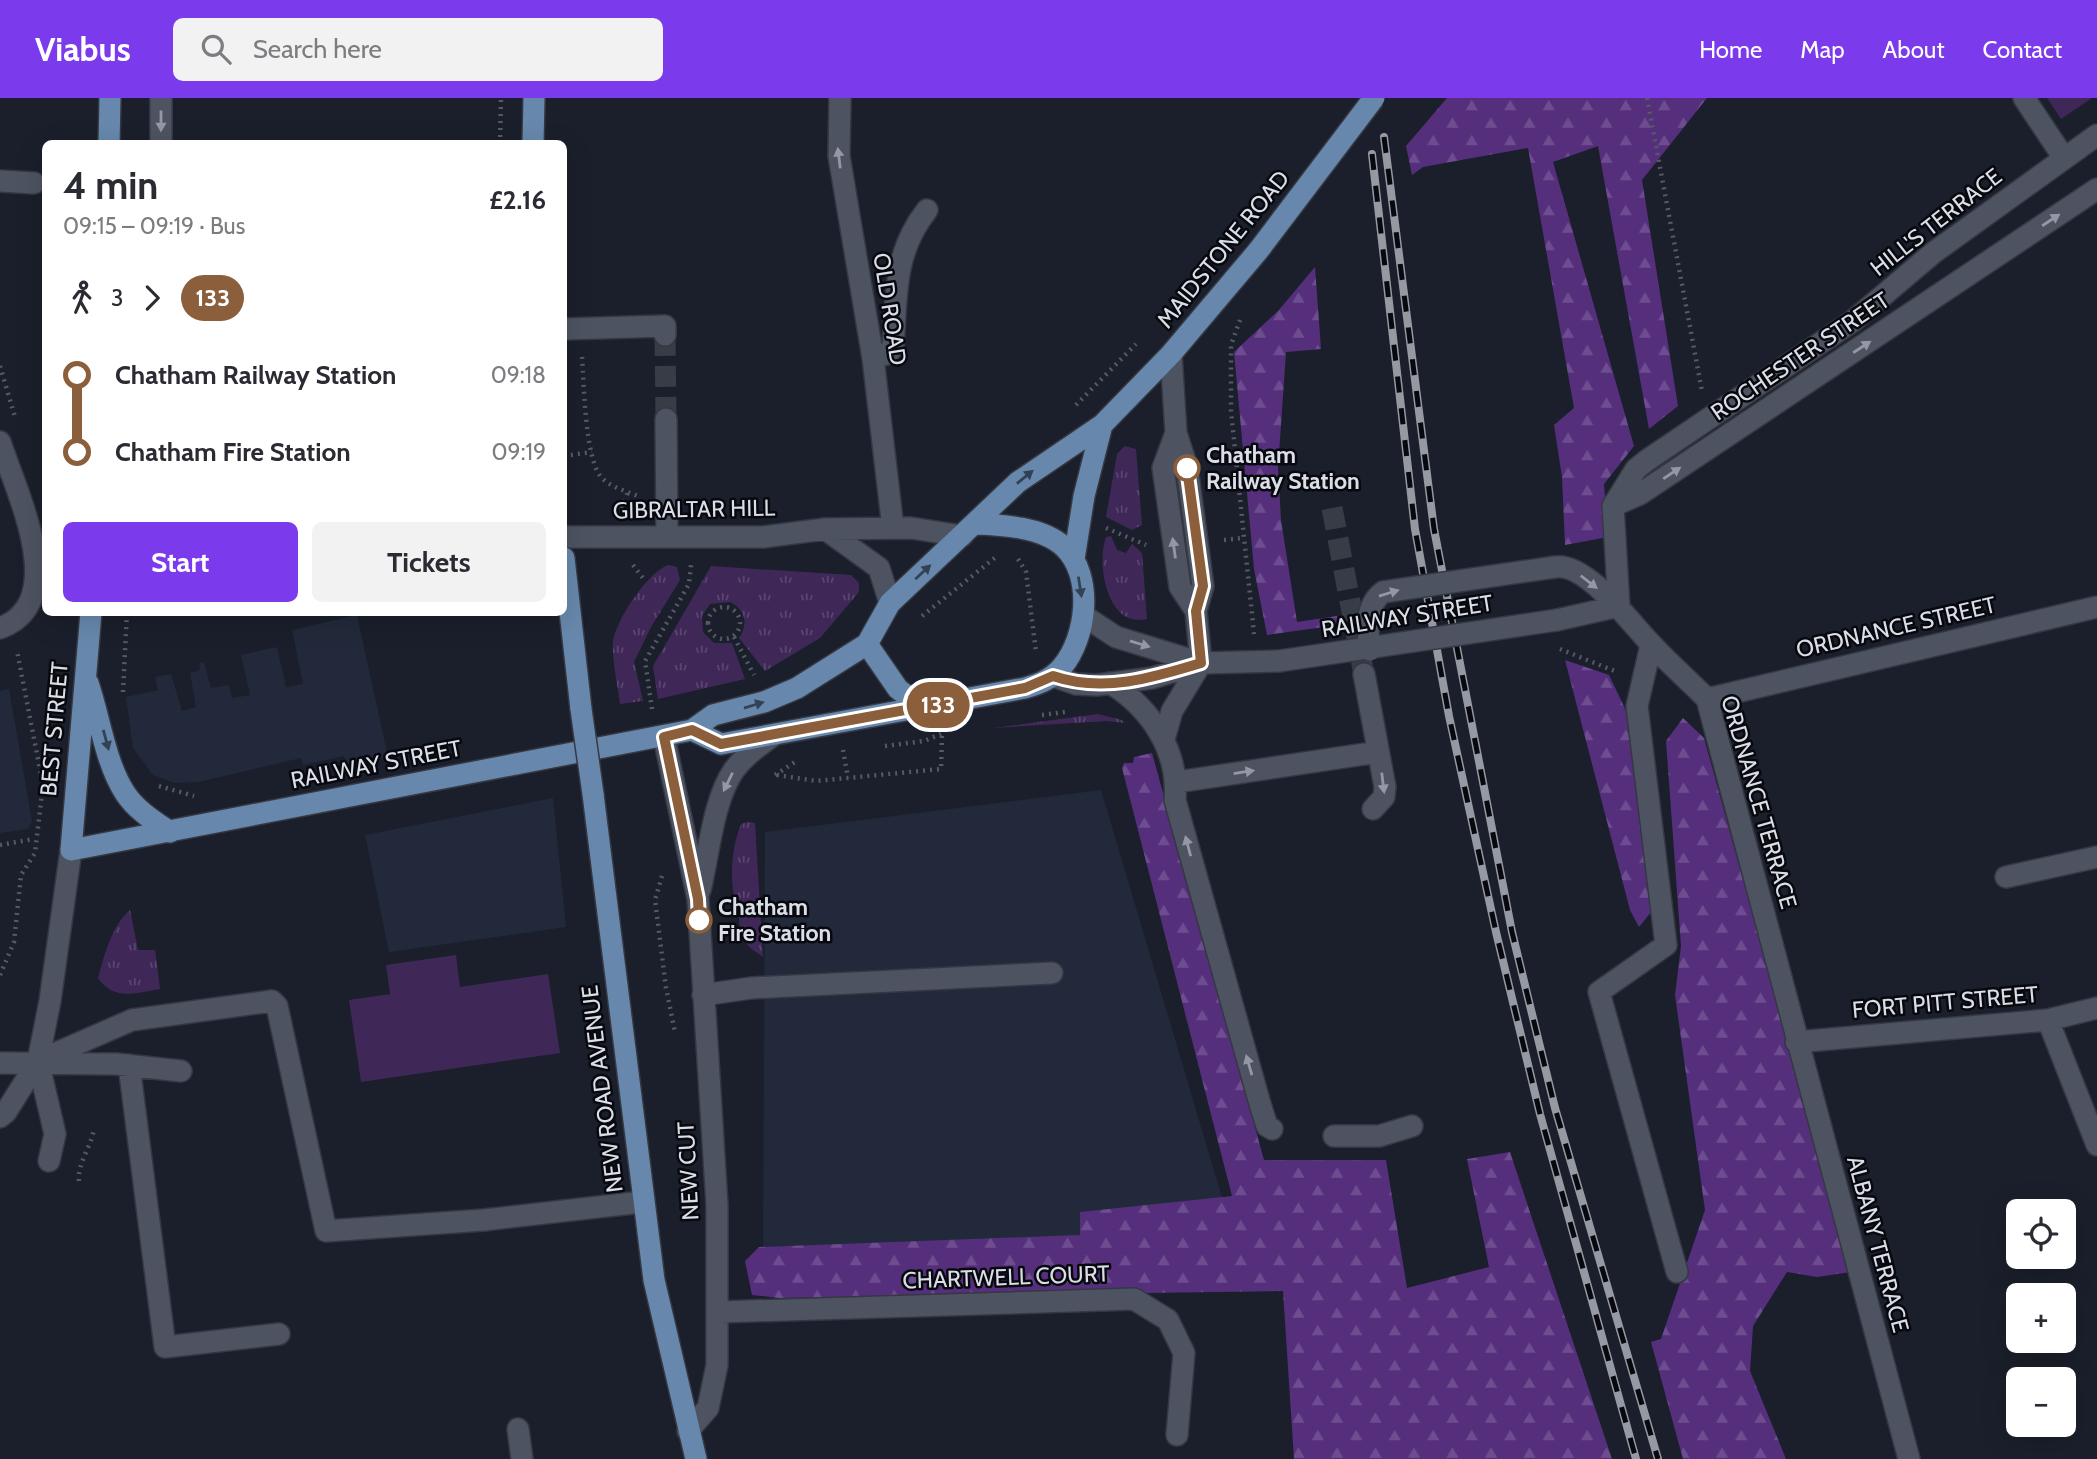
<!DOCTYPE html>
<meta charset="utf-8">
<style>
body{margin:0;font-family:Cabin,sans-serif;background:#f2f2f3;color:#2b2b33;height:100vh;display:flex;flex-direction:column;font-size:26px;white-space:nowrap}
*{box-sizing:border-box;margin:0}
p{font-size:23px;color:#7c7c81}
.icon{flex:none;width:38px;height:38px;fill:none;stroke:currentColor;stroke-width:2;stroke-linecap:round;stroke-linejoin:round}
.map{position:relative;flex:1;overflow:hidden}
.panel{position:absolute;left:42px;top:42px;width:525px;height:476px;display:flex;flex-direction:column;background:#fff;border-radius:10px;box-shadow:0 7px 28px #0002}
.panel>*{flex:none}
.badge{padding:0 14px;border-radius:23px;font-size:24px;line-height:46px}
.tools{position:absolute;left:2006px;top:1101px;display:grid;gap:14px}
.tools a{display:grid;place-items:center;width:70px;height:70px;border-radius:10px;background:#fff;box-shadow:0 7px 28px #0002;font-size:35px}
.map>.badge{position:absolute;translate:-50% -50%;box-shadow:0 0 0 4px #fff}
.legs{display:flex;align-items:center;gap:10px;height:77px;padding:0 21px;font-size:23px}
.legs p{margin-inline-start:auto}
.headline{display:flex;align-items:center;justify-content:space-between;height:119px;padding:0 21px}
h1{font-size:38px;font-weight:700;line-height:52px}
.primary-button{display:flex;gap:14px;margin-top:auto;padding:14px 21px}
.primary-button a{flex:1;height:80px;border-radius:10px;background:#7c3aed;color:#fff;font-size:28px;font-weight:700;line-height:80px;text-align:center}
.primary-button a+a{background:#f2f2f3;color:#2b2b33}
ul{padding:0 21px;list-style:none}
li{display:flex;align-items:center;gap:24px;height:77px;font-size:26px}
li i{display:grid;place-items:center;width:10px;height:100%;margin:0 9px;background:currentColor}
li i::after{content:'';width:18px;height:18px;margin:-9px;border:5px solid;border-radius:50%;background:#fff}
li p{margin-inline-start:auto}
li:first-child i{background:linear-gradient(#0000 50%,currentColor 0)}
li:last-child i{background:linear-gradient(currentColor 50%,#0000 0)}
header{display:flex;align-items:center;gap:42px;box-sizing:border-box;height:98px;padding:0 35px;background:#7c3aed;color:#fff}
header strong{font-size:33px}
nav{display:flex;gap:38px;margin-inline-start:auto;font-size:24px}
.search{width:490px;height:63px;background:#f2f2f3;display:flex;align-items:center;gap:18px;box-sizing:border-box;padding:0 24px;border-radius:10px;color:#7c7c81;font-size:26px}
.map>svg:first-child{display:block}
.built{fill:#22293a}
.grass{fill:url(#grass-tufts)}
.forest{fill:url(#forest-firs)}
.park{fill:#3f2858}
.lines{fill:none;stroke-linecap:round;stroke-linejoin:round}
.minor-tunnel{stroke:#373c47;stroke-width:21;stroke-dasharray:21 10;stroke-linecap:butt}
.minor-casing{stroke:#353842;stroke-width:24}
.major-casing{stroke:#353842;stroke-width:24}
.path{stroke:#555a65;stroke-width:4.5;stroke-dasharray:2 5;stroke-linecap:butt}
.minor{stroke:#4d5361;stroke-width:21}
.major{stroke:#6788ac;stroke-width:21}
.rail-casing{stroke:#9599a3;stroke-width:8}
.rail{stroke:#07090e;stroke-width:5;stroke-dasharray:16;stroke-linecap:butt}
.minor-bridge-casing{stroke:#353842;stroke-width:24;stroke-linecap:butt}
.major-bridge-casing{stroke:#353842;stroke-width:24;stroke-linecap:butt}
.minor-bridge{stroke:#4d5361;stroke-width:21}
.major-bridge{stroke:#6788ac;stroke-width:21}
.oneway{fill:#9498a4}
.oneway2{fill:#324255}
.line-1-casing{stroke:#fff;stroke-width:16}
.line-1{stroke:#8b5e3c;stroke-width:10}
.stop-1-dot{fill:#fff;stroke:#8b5e3c;stroke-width:3.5}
.labels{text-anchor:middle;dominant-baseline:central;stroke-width:5;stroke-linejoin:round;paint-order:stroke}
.street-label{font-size:23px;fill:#dbdee7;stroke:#07090e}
.stop-label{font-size:23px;font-weight:bold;fill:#dbdee7;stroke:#07090e;text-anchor:start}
</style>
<header>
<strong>Viabus</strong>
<div class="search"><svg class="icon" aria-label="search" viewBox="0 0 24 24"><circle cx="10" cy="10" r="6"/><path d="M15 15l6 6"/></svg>Search here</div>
<nav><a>Home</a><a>Map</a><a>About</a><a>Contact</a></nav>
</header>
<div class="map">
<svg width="2097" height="1361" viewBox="0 0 2097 1361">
<defs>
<pattern id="grass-tufts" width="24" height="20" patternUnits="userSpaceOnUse" patternTransform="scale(1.75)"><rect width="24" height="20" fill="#3f2858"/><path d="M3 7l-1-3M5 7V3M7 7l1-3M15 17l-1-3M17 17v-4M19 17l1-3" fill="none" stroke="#5a4770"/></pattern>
<pattern id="forest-firs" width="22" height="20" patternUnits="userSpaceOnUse" patternTransform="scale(1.75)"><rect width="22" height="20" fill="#552f7c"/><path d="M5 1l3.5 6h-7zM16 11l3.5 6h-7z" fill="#6d4d8f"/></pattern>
</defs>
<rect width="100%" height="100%" fill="#1a1f2b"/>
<path class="built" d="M357,517L388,659L347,668L344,658L303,667L301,660L199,684L175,685L153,677L133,650L126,599L158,592L155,579L171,576L182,613L196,609L190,575L200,572L199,565L204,564L211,590L229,587L232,600L250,597L241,557L277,549L286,589L303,586L292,532Z
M9,591L32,723L28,731L0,735V593Z
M1101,692L1229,1123L763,1185L765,734Z
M553,700L566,829L389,854L365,737Z"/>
<path class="grass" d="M1125,348L1136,351L1142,427L1132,432L1106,419L1117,356Z
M1111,438L1117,452L1126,455L1132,446L1142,455L1147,521C1107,531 1096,466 1106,439Z
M669,467L677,469L680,482L651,529L634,564L643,603L620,606C618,587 612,564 613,545C615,523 649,472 669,467Z
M711,468L851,477L859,485V494L820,540L765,573L739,540C749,526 745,511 730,504L710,506L702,518L703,534L714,545H732L745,581L658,601L653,568Z
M1098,616L1122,622L1124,625L1107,623L993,630Z
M748,724L755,725L763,859C757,854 750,851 746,845C737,835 741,825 738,815C729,788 730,754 741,726Z
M130,812L138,852H155L160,891C137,895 113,903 98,880C105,856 111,829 130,812Z"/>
<path class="forest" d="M1447,0H1707L1642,82L1678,308L1649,331L1598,48L1553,64L1634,348L1604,386L1608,439L1565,447L1562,379L1554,327L1574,310L1528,50L1423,69L1412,77L1406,48Z
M1315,169L1321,251L1286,254L1278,370L1281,422L1297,524L1337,518L1338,527L1267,537L1254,471L1234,254L1278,213Z
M1565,562L1609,577L1630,621L1652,813L1639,829L1630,812Z
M1683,620L1704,640L1851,1174L1817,1179L1787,1174L1753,1228L1750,1273L1786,1361H1683L1651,1244L1661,1241L1705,1112L1675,897L1681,848L1666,643Z
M1152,655L1264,1062H1386L1407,1190L1489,1169L1467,1061L1510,1054L1612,1361H1294L1283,1193L779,1200L752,1197L745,1163L759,1149L1080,1137V1114L1232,1098L1122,670L1124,665H1133L1134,659Z"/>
<path class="park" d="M2047,0H2092L2061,21Z
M456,857L460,889L548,876L560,955L361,984L349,902L390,896L386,867Z"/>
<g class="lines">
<path class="minor-tunnel" d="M665,237L666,321
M1332,410L1364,576"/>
<g class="minor-casing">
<path id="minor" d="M840,0L839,58L873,260L893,430
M2024,0L2064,60
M161,46V0
M0,83L34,85
M564,231L665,228V237
M873,260L887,256L893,249C897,197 893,155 927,112
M666,321L667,438
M1176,335L1163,370L1180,489L1196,513
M0,344C15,391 72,504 0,530
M1613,408L1636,371L1646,363L1853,223L1933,155L2097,37
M1613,408L1640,396L2097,91
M1613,408L1619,508
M825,431L879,470L890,505
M564,439H763L825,431L911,430L962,438
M1555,469C1587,464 1632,527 1653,548C1670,566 1689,583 1707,601L1909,1361
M1084,518L1116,539L1201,565
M1557,522L1619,508
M1651,547L1637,608L1666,847L1599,894L1677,1174
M1364,576L1385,689L1384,699L1373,711
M1053,578L1076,586L1097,587L1152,580L1201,565L1279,563
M1110,585C1151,610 1179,653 1175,702L1260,1006L1267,1028L1272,1031
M1707,601L2097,509
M664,639L698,801L717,1107V1267L708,1310L688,1333
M1164,641L1172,613L1201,565L1196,513L1203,488L1187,369L1176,335L1171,256
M1177,684L1378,654
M2006,779L2097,759
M700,792C709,756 713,702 734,672C745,657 760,647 775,636
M703,897L751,890L1052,875
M2048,922L2097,1047
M1796,944L2048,922L2097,910
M38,963L132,922L272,903L277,908L326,1133L484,1122L642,1104
M38,963L55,1036L49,1063
M0,965L116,966L181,973
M129,967L165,1249L279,1236
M0,1019L6,1014L38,963L50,903L71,752
M1334,1038H1379L1412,1028
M719,1214L1134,1201L1168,1222L1184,1255L1177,1337
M518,1331L522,1361"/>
</g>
<g class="major-casing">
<path id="major" d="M109,46L110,0
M533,46L534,0
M564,460L581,611
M1074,461L1084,398L1102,327
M91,514L71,752L692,632L713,617L764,604L797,590L867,546L890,505L1018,384L1102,327L1171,256L1258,153
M867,546L898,591L923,610
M88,585C100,620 105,664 125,695C136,712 154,723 170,734
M692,632L721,646L1025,590C1039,586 1052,581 1062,569C1087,539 1094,478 1064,449C1043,429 1003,427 976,426
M593,696L654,1182L696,1361"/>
</g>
<path class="path" d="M1647,0L1702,293
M500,46L501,0
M1240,222L1231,247V313L1254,536
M582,259C584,286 585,360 601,379C611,390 627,393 640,399
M0,268L15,319
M1076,307L1136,246
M564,358L592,354
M621,410L628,394
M1106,430L1146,447
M1224,442L1243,440
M1018,461L1026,474L1036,554
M633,467L643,480
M708 525a16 16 0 1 1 32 0a16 16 0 1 1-32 0Z
M922,518L997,458
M734,539L754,577
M1560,551L1617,574
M123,594L127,514
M652,611L645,563L689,486L691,467
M1042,617L1065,614
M885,648L924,643L941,636
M843,652L848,680
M775,677L795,664
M777,677L816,683L941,671L942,636
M159,688L194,698
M0,747L34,741
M662,778L655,802L666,890L675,934
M0,877L14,844L21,777L35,755L43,687L17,553
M79,1083C77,1066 91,1049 94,1031"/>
<use href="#minor" class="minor"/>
<use href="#major" class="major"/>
<g class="rail-casing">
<path id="rail" d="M1384,39L1434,431L1512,834L1555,1010L1658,1361
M1372,56L1415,431L1449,618L1496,834L1540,1016L1636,1361"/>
</g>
<use href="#rail" class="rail"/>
<g class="minor-bridge-casing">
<path id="minor-bridge" d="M1370,552C1367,531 1365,508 1383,494L1555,469
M1279,563L1557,522"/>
</g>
<g class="major-bridge-casing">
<path id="major-bridge" d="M1258,153L1374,0
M581,611L593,696"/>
</g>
<use href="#minor-bridge" class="minor-bridge"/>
<use href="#major-bridge" class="major-bridge"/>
</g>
<defs><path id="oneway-solid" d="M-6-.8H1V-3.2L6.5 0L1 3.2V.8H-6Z" transform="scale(1.75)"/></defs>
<g class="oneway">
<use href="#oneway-solid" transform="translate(161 23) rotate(90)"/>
<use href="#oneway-solid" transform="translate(839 60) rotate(-97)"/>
<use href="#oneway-solid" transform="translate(2051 122) rotate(-33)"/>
<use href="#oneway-solid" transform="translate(1862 249) rotate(-33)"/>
<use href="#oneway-solid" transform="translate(1672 375) rotate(-34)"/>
<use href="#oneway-solid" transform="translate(1174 450) rotate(-98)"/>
<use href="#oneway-solid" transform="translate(1589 484) rotate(38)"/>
<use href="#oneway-solid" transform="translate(1389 495) rotate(-17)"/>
<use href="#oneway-solid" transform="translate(1140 546) rotate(17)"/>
<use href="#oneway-solid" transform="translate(1244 674) rotate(-9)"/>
<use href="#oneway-solid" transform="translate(728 684) rotate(116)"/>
<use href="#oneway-solid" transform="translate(1383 685) rotate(83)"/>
<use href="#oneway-solid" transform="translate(1188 748) rotate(-105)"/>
<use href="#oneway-solid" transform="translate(1249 967) rotate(-106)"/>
</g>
<g class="oneway2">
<use href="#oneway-solid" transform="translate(1025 379) rotate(-39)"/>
<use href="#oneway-solid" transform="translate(923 474) rotate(-43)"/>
<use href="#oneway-solid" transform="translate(1080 489) rotate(81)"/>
<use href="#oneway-solid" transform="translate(754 607) rotate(-17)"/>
<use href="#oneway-solid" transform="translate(106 642) rotate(75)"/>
</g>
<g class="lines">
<g class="line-1-casing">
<path id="line-1" d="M699,822L698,801L664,639L692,632L721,646L1025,590L1053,578C1103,595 1152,580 1201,565L1196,513L1203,488L1187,370"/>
</g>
<use href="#line-1" class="line-1"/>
</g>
<g class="stop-1-dot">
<circle cx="1187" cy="370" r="12"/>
<circle cx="699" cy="822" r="12"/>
</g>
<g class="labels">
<g class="street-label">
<text transform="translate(1936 124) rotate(-38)">HILL'S TERRACE</text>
<text transform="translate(1223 151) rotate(-51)">MAIDSTONE ROAD</text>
<text transform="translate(890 211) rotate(81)">OLD ROAD</text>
<text transform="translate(1800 258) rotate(-34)">ROCHESTER STREET</text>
<text transform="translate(694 411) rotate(-1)">GIBRALTAR HILL</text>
<text transform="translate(1407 518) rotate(-9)">RAILWAY STREET</text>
<text transform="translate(1896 529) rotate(-13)">ORDNANCE STREET</text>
<text transform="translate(54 631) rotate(-85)">BEST STREET</text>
<text transform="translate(376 666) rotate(-11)">RAILWAY STREET</text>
<text transform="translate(1759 704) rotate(74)">ORDNANCE TERRACE</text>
<text transform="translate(1945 904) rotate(-5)">FORT PITT STREET</text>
<text transform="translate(602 991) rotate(-97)">NEW ROAD AVENUE</text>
<text transform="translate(688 1073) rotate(-93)">NEW CUT</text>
<text transform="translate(1878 1146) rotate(75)">ALBANY TERRACE</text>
<text transform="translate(1006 1179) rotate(-2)">CHARTWELL COURT</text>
</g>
<g class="stop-label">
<text x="1206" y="357">Chatham<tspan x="1206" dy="26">Railway Station</tspan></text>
<text x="718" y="809">Chatham<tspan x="718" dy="26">Fire Station</tspan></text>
</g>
</g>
</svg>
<div class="tools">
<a><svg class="icon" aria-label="locate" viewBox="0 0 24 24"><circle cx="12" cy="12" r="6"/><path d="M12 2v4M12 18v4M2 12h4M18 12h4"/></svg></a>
<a>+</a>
<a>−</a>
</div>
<b class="badge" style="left:938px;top:607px;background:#8b5e3c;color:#fff">133</b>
<section class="panel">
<div class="headline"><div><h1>4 min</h1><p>09:15 – 09:19 · Bus</p></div><b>£2.16</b></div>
<div class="legs"><svg class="icon" aria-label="walk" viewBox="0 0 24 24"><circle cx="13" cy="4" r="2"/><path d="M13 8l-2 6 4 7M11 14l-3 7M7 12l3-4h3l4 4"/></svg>3<svg class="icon" aria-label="forward" viewBox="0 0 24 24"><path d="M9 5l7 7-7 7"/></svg><b class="badge" style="background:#8b5e3c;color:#fff">133</b></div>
<ul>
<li><i style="color:#8b5e3c"></i><b>Chatham Railway Station</b><p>09:18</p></li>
<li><i style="color:#8b5e3c"></i><b>Chatham Fire Station</b><p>09:19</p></li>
</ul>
<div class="primary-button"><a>Start</a><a>Tickets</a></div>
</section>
</div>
